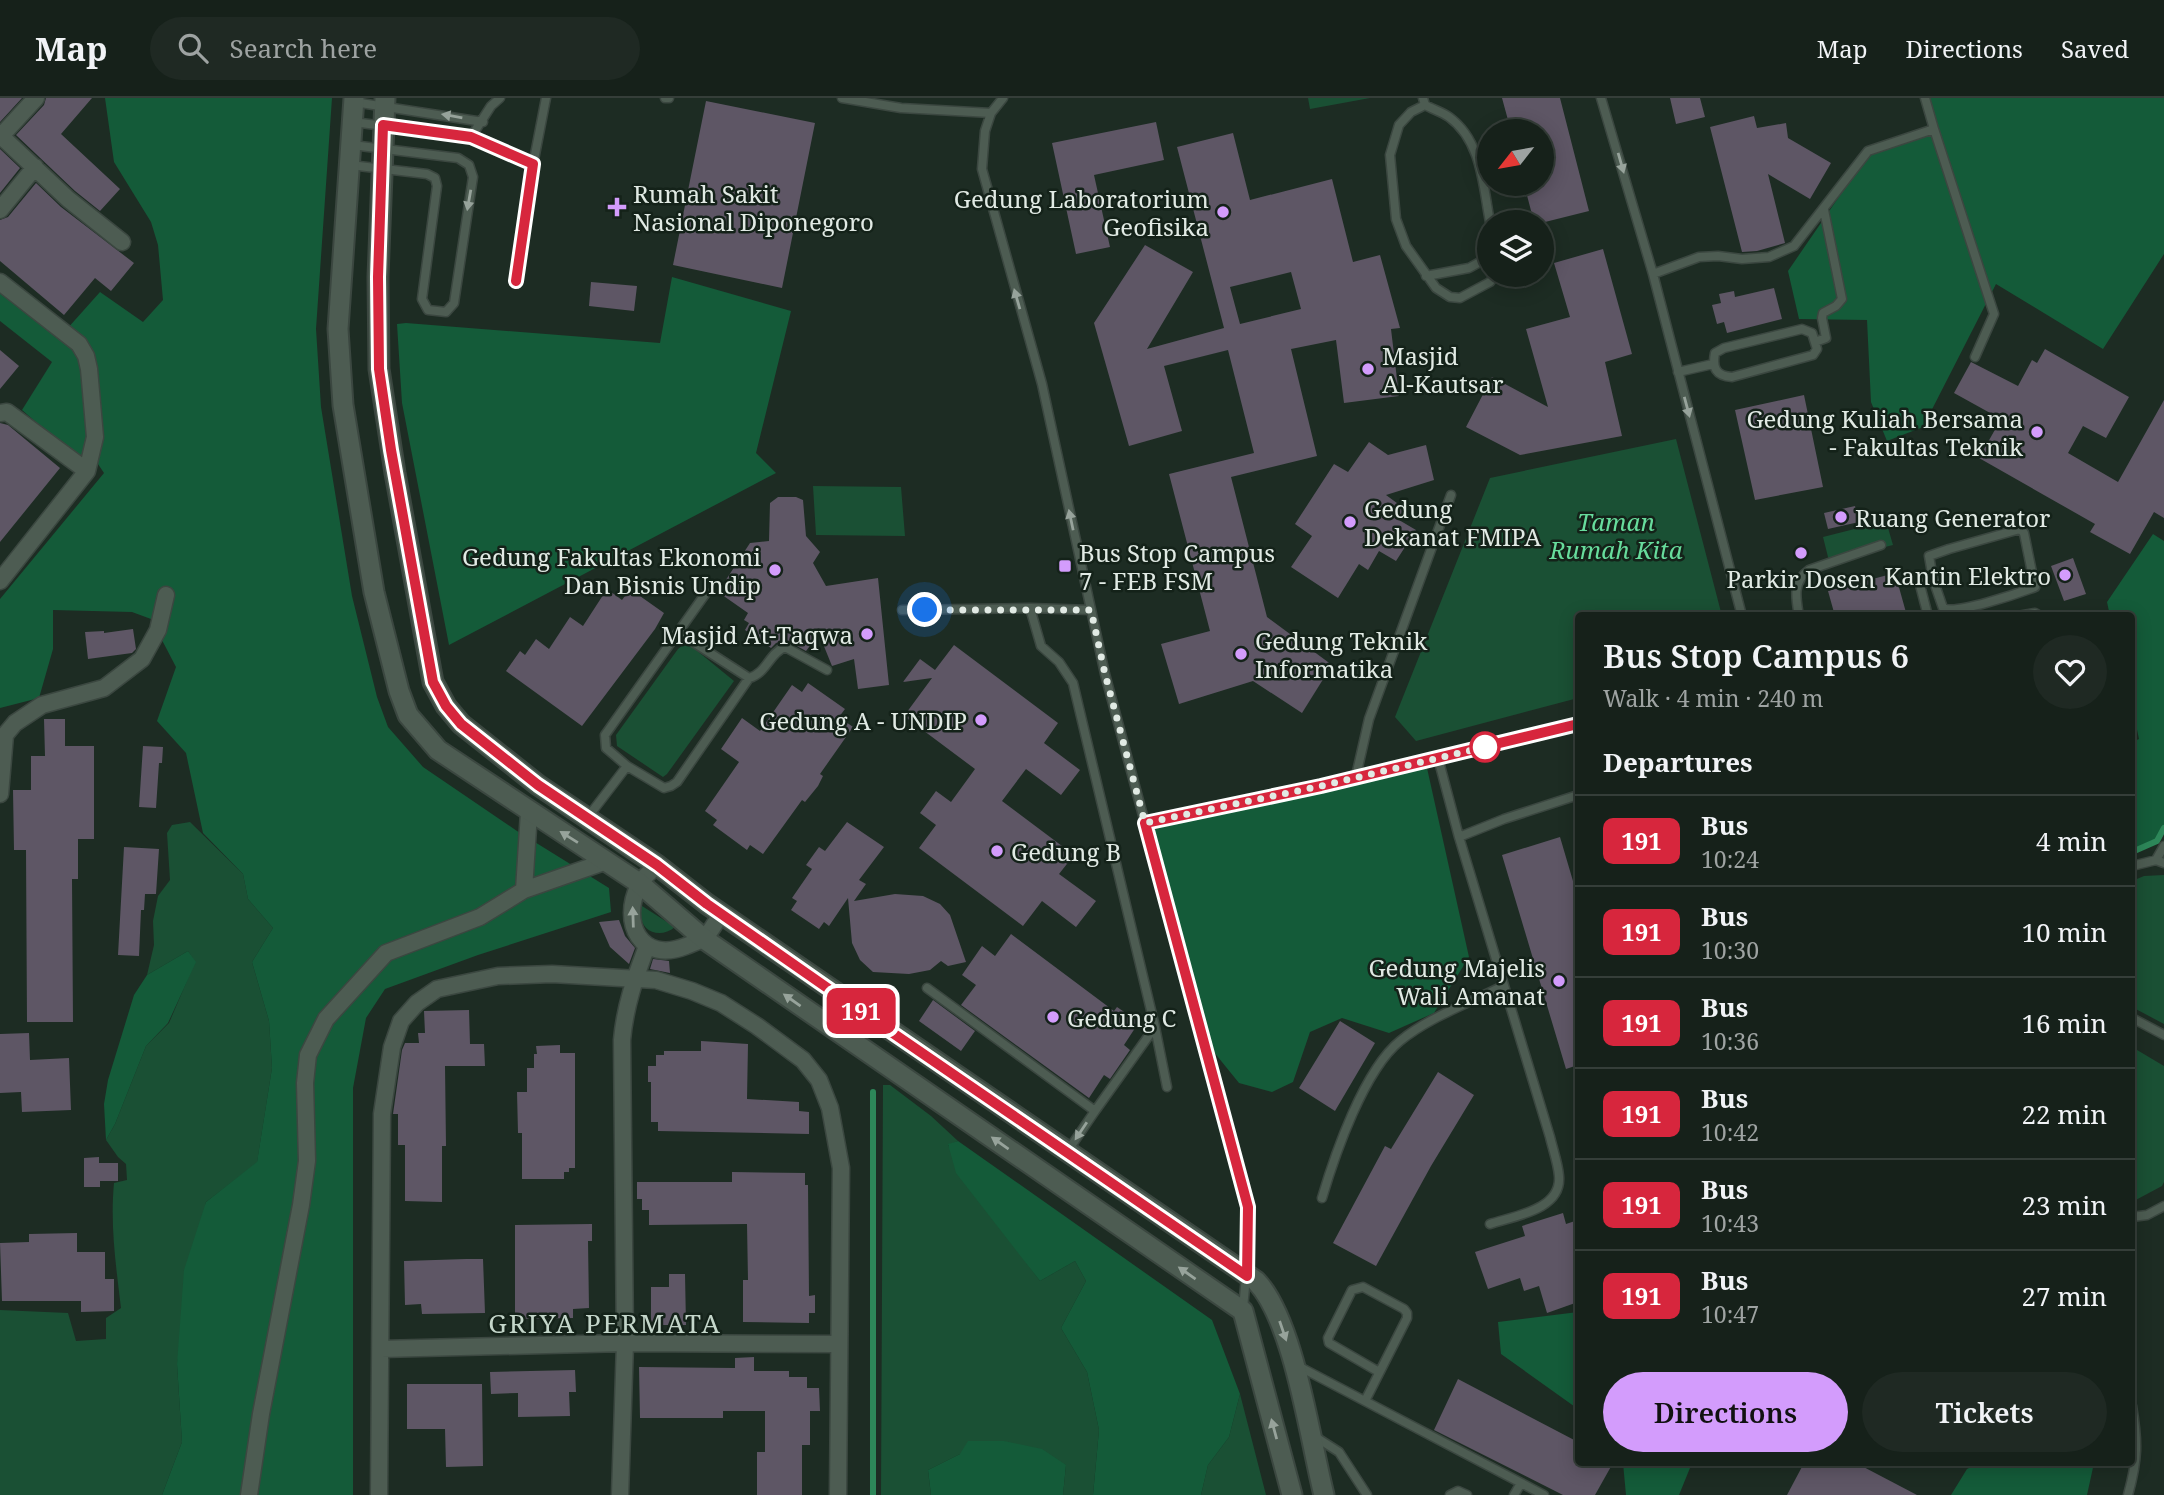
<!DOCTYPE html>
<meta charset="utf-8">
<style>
body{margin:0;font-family:"Noto Serif",serif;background:#1f2923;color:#f1f3f6;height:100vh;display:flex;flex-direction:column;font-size:26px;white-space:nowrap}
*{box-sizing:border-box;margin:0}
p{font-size:23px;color:#9ea3a2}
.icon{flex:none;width:38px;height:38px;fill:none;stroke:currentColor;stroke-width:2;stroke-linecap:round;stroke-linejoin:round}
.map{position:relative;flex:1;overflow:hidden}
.details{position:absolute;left:1575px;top:514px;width:560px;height:854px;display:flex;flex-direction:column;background:#16211a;border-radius:7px;box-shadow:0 4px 18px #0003,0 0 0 2px #353e39}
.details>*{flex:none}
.badge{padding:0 14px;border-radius:10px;font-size:24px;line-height:46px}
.needle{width:46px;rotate:239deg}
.buttons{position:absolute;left:1477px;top:21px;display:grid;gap:14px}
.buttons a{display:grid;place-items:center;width:77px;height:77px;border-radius:50%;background:#16211a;box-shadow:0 4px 18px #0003,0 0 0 2px #353e39;font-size:35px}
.you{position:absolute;width:35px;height:35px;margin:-18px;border:5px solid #fff;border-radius:50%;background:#1a73e8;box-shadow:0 0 0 10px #1a73e833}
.map>.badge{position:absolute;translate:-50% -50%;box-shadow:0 0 0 4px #fff}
h2{padding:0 28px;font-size:26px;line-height:63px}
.round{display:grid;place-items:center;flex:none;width:74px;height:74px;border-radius:37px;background:#1f2923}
.headline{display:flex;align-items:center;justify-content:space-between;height:119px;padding:0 28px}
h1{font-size:33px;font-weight:600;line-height:52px}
.action{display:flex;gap:14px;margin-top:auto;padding:14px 28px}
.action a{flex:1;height:80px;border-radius:42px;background:#d39cfc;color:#111;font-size:28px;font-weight:600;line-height:80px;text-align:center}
.action a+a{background:#1f2923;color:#f1f3f6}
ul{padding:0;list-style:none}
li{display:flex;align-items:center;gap:21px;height:91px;padding:0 28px;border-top:2px solid #353e39}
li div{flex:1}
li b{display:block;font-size:26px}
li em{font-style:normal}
li .badge{min-width:77px;font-weight:700;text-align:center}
header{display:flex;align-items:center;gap:42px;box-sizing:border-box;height:98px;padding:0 35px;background:#16211a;border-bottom:2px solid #353e39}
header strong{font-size:33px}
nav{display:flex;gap:38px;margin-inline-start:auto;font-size:24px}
.search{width:490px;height:63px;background:#1f2923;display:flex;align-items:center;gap:18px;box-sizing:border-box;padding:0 24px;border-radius:38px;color:#9ea3a2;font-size:26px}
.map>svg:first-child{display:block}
.green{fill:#1a5034}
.forest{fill:#145b39}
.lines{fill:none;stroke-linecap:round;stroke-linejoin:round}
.stream{stroke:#2d8759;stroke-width:6}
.building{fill:#5e5665;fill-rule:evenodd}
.service-casing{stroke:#3b4740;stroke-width:11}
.minor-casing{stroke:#3b4740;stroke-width:19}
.tertiary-casing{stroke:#3b4740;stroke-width:23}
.service{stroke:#4d5c52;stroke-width:8}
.minor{stroke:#4d5c52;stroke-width:16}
.tertiary{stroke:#4d5c52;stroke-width:19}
.oneway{fill:#97a39b}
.line-casing{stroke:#fff;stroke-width:16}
.line{stroke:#d7263d;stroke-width:10}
.walk{stroke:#e1eae4;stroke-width:7;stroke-dasharray:0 12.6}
.poi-dot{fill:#d39cfc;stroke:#142219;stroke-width:2.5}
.stop-dot{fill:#fff;stroke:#d7263d;stroke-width:3.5}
.labels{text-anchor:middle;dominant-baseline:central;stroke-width:5;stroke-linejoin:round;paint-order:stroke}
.poi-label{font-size:24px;fill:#e1eae4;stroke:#142219;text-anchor:start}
.park-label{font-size:24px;font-style:italic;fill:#67dc9c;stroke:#142219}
.neighbourhood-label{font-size:26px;letter-spacing:2px;fill:#c4d6ca;stroke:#142219}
</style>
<header>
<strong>Map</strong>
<div class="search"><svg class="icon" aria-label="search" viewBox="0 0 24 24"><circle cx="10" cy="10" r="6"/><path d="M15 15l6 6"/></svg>Search here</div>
<nav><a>Map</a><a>Directions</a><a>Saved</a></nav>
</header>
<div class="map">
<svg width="2164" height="1397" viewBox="0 0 2164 1397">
<rect width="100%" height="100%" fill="#1d2c23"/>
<path class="green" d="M1308,0H1370L1310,11Z
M1676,341L1722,518H1578V600L1416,643L1395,619L1490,380Z
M813,388L901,389L905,438L816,437Z
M1886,423L1893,447L1829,463L1823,439Z
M684,546L690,547L734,583L667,676L663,679L617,648L616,637L678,551Z
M190,724L243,776L248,801L273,830L252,864L269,923L272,970L257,1065L206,1104L177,1266L182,1344L162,1397H0V1212L68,1215L76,1243L106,1241V1220L121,1210C116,1168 110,1128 114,1085L127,1082L126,1066L118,1059L106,1042L115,1026L146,948L169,925L195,864L188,853L147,877L154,847L153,823L158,798L170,782L167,735L172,727Z
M2164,777V926L2132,909V783L2144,778Z
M642,808L675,829C658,843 635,831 642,808Z
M2132,949L2164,968V1084L2162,1088L2132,1104Z
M883,987H890L931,1018L958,1043L948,1047L1006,1137L1040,1183L1075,1163L1086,1183L1061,1230L1087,1274L1099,1332L1093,1397H1063L1066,1367L960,1356L928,1372L931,1397H881Z
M1240,1296L1266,1397H1201L1208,1367L1229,1339Z"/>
<path class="forest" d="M105,0H332L316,231L321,309L352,498L377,599L388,629L423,669L517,733L609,790L611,814L478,857L385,891L366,920L353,990V1397H162L182,1344L177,1266L184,1172L206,1104L257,1064L272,970L269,923L252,864L273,830L248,801L243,776L203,735L186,655L157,623L176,569L151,521L132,514L53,512V551L39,600L0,610V501L104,375L98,366L74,357L22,312L52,264L0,223V192L58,241L100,194L143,224L163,202L158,147L151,124L114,64Z
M1930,0H2164V156L2103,251L1996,186L1923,329L1887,343L1871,304L1867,222L1799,221L1788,173L1869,55L1936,33Z
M672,179L791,213L756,355L776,375L449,547L402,305L397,226L406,225L660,245Z
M2153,436L2164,443V730L2157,743L2132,754V644L2139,641L2132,608V518H2110L2107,504Z
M1427,670L1469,859L1434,915L1389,935L1342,920L1310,934L1293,984L1272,994L1239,985L1209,948L1153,730Z
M188,853L196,864L168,925L146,948L115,1026L106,1042L104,1006L108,982L134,897L147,877Z
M958,1043L1212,1222L1240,1296L1229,1339L1208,1367L1201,1397H1093L1099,1332L1087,1274L1061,1230L1086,1183L1075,1163L1040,1183L956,1075L948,1046Z
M1578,1214V1311L1501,1256L1498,1224Z
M968,1343H1004L1042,1351L1066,1367L1063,1397H931L928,1372L960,1356Z
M1623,1365H1692L1679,1397H1626Z
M1979,1365H2094L2087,1397H1951L1967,1371Z"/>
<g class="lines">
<path class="stream" d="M2132,754L2157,743L2164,730
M873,994V1397"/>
</g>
<path class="building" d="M0,0H22L0,24Z
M46,0H92L61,36L120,91L100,113L75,93L16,37L44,7Z
M1502,0H1560L1589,113L1545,124H1534L1524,86H1542V33H1511Z
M1670,0H1700L1705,19L1676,26Z
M706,3L815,25L782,190L673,167Z
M1754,18L1757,30L1786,25L1788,40L1831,65L1810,101L1768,76L1785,145L1757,153L1742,154L1710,29Z
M1156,24L1164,62L1094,77L1110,149L1076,156L1052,45Z
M1233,35L1250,102L1332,81L1353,164L1380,157L1400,230L1391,231L1399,298L1344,305L1336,242L1291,251L1317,358L1231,379L1267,519L1332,567L1302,615L1253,583L1179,606L1161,546L1210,533L1169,376L1254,355L1228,252L1164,268L1182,333L1129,348L1094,225L1145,147L1193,174L1147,251L1224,230L1177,49ZM1291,174L1301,211L1240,226L1230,189Z
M0,51L20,70L0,95Z
M36,85L61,109L134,165L111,193L95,180L64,217L0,163V122L8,119Z
M1603,151L1632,256L1605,264L1622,338L1520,357L1466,329L1492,279L1548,309L1526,231L1570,219L1554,165Z
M591,184L637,188L634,213L589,208Z
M1774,190L1782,221L1727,235L1724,224L1717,226L1712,207L1721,205L1719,196L1734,193L1735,199Z
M2045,251L2129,299L2106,340L2083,328L2068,355L2118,384L2164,302V420L2154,414L2130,456L2090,434L2095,426L1979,360L2001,321L1954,295L1971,264L2018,288L2032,262L2037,265Z
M0,252L19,268L0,291Z
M1804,297L1823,389L1755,402L1735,312Z
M0,325L8,327L60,370L0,444Z
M1369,344L1388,357L1426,347L1434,382L1386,397L1405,411L1399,422L1416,432L1396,463L1379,453L1368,472L1359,466L1338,500L1291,469L1312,438L1295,426L1334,366L1348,374Z
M778,399H796L803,402L806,438L820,454L813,465L826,488L878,480L889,587L858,591L854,561L832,568L819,536L806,553L786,542L776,545L771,550L745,532L749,525L744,522L748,515L718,494L750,445L769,443L770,405Z
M1855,408L1859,424L1828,431L1824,415Z
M2073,460L2086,496L2064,503L2051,468Z
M1895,475L1907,518H1835L1828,493Z
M607,491L622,502L630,491L664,515L655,531L582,628L506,573L520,553L525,557L536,541L549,551L570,519L583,528Z
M133,531L136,551L132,555L88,561L85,534L104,533V535Z
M954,547L1058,625L1044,645L1080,672L1061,697L1026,671L1002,703L1074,757L1059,776L1096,803L1076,829L1042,803L1023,828L919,750L936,727L920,715L936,693L951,704L975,671L904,618L932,580L903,584L920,561L935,572Z
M808,585L845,611L839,619L853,629L820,676L823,678L818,688L805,704L802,702L763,756L750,747L747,752L713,727L717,722L705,713L739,664L721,651L742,620L760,633L792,587L802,594Z
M44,621H65V648H94V741H78V781H72L73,924H27L26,752H14L13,692H31V658H45Z
M143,648L163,649L162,665H159L156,710L139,709Z
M847,724L884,749L859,782L866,786L854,803L895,796L923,798L940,806L950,817L966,864L948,868L941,863L930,872L909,876L873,874L860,862L852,845L848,800L829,828L824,824L819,831L791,812L797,803L792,800L812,771L806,767L819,749L825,753Z
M1560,739L1578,800V967L1566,971L1502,757Z
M124,749L159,751L156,796H145L144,812H141L139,858L118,857Z
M619,822L625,838L635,850L629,866L610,849L599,824Z
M1011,836L1114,913L1117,909L1139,924L1124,947L1130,952L1110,981L1104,977L1089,1000L961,907L976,887L962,877L982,848L995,858Z
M653,861L669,863L670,875L650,871Z
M933,902L975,933L961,953L919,923Z
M469,912L470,946H484L485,968H445L446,1048H442V1104L405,1103V1047H398V1016H393L402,952L405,945H419L418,935H425L424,913Z
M1340,923L1375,945L1335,1013L1299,990Z
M29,935L30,962L69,960L71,1012L22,1014L21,994L0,995V936Z
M701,943L748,946L747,1001L799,1004V1013L809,1014V1036L658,1033V1024H651V984H648V968H656V957H664V953H701Z
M560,947V955H575V1070H569V1074H564V1081H522V1035H518L517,994H527V970H534V956H537L536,948Z
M1438,974L1474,997L1431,1068L1376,1168L1333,1145L1385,1048L1391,1051Z
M99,1059V1065H118V1083H100V1089H84V1060Z
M732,1074L805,1075V1087H808L809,1198L815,1197V1215H809V1225L743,1224V1182H748L747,1126L649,1127V1112H642V1101H637V1084H732Z
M1563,1115L1566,1126L1578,1122V1204L1547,1215L1539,1188L1524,1193L1520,1180L1488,1191L1475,1154L1525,1138L1522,1128Z
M592,1126V1143H588L589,1210L573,1211V1220L515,1221V1127Z
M77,1135V1154H105V1181H114V1213L81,1214V1203H2L0,1145L29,1144V1136Z
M466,1161H483L485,1215L422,1216L421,1206L405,1207L404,1163Z
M669,1176H685L686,1227H651V1189H669Z
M754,1259V1273H789V1279H807V1290H819L820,1313H810V1347H802V1397H757V1354H765V1313H723V1320H640L639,1269L735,1270V1260Z
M575,1272L576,1294H569L570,1318L518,1319V1295L491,1296L490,1274Z
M1458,1281L1578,1344V1365H1613L1595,1397H1563L1434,1332Z
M407,1286H482L483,1368L446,1369L445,1331H407Z
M1804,1365H1856L1917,1397H1787Z"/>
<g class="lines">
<g class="service-casing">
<path id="service" d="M665,0H669
M842,0L901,10L991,15
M1003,0L991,15L985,33L982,71L1042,286L1105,576L1248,1109L1246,1178L1243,1211
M1423,0L1425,7C1432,11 1442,14 1449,19C1482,43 1483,88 1490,124
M1601,0L1653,176L1742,518
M354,4L483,24
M1425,7L1411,14L1399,27L1390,57L1396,121L1406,148L1436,190L1450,199L1460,200L1490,184L1495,177
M353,24L471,39L491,8L500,0
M1934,31L1994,216L1975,259
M471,39L533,67
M350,67L427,76L435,80L437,88L422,201L428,212L446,214L454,205L473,79L469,67L458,60L352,47
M1653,176L1699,159L1718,158L1742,161L1769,159L1794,148L1868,53L1934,31L1925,0
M1426,178L1469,170L1489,159
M516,183L533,67L546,0
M1802,231L1812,235L1817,251L1813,257L1732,279C1716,278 1712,270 1715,255L1724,250Z
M1815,244L1826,240L1822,220L1823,215L1836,208L1842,201L1824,112
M1678,274L1713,266
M2020,431L2024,435L2035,489C2019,495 1956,517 1943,510L1933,481L1929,458L1949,451Z
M1030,510L1041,548L1059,564L1073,585L1155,929L1167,989
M902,512L1030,510L1091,512
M1799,518C1796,500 1792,484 1809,472L1881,447
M1928,518L1920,487L1933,481
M2018,518L2035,515L2040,518
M679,535L749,580C767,575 769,555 785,549L827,572
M1438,660L1459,739
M627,668L664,690L671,688L677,684L749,580
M1356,678L1369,621L1451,397
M588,719L627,668L606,650L605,637L706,495
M1145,725L1321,688L1578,627
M2156,762L2164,748
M2132,768L2156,762L2164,765
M927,890L1095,1013L1155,929
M2132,920L2164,937
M1067,1054L1095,1013
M1322,1100C1335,1056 1364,972 1400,943C1429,919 1470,905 1503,888
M2132,1119L2147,1117L2164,1108
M1490,1126C1514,1118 1562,1112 1559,1078C1558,1065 1553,1052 1550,1039L1459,739L1504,721L1578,697
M1296,1267L1544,1397
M1365,1303L1407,1220V1215L1404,1211L1363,1189L1352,1192L1328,1240L1329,1245L1379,1274
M1314,1338L1339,1354L1367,1397
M1450,1397L1458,1393L1467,1397
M1514,1397L1521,1385
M2128,1397C2138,1361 2138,1344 2132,1308"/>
</g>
<g class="minor-casing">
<path id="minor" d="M0,37L68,101L122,144
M1,38L36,0
M0,112L35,69
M0,184L79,246L86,258L89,271L95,339L87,373L0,483
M0,315L7,314L87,373
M0,696L5,637L15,625L42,607L104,590L142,561L158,532L166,497
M657,767C651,773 642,780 639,787C620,825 641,866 686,848C693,845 701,843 706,838C712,832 716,823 721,816
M524,792L529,714
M381,1251L625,1245L838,1246
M249,1397L261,1316L301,1107L307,1063L305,985L308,957L326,921L386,855L480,819L524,792L607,763
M379,1397L382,1016L392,949L401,923L417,905L437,891L498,878L552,876L656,882L692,893L721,905L757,928L803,962L819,982L830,1010L841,1070L838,1397
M620,1397L625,1245L622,942C625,908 635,880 647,848"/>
</g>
<g class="tertiary-casing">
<path id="tertiary" d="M354,0L338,231L343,307L374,494L399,593L408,617L438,652L639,785L704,841L1243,1213L1292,1397
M385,0L378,179L379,271L395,375L433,584L446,608L461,626L538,687L657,767L707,806L1256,1183C1294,1222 1310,1342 1324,1397"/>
</g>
<use href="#service" class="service"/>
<use href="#minor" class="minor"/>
<use href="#tertiary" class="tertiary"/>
</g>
<defs><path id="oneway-solid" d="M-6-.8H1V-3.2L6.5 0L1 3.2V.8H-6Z" transform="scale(1.75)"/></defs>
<g class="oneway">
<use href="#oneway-solid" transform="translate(452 18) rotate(-170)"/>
<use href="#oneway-solid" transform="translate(1621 65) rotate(74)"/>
<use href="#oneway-solid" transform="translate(469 102) rotate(100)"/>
<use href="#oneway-solid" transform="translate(1017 201) rotate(-106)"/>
<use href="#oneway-solid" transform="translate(1687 309) rotate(75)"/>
<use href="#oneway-solid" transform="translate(1071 422) rotate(-102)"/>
<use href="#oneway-solid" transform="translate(569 739) rotate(-148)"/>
<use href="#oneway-solid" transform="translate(633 819) rotate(-92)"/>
<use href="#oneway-solid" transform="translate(792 902) rotate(-145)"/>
<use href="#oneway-solid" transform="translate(1081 1033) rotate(124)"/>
<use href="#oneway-solid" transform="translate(1000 1045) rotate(-145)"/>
<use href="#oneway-solid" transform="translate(1187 1175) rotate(-145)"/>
<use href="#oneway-solid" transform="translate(1283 1233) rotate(71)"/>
<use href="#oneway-solid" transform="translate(1274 1331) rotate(-105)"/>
</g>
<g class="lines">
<g class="line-casing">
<path id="line" d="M516,183L533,66L471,39L383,27L378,179L379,271L391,352L433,584L446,608L461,626L538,687L657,767L707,806L849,905L1247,1178L1248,1109L1145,725L1321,688L1578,626"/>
</g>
<use href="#line" class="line"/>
<path class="walk" d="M925,512H1091L1105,576L1145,725L1321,688L1485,649"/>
</g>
<g class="poi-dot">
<path d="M613.5 98.5h7v7h7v7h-7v7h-7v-7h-7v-7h7z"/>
<circle cx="1223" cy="114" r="7"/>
<circle cx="1368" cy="271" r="7"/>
<circle cx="2037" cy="334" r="7"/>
<circle cx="1841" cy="419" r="7"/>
<circle cx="1350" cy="424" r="7"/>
<circle cx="1801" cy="455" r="7"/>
<rect x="1058" y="461" width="14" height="14" rx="3.5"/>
<circle cx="775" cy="472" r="7"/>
<circle cx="2065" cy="477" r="7"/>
<circle cx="867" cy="536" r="7"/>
<circle cx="1241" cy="556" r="7"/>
<circle cx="981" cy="622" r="7"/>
<circle cx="997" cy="753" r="7"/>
<circle cx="1559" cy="883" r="7"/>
<circle cx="1053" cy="919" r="7"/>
</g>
<circle class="stop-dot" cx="1485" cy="649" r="14"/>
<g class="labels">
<g class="poi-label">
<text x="633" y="95">Rumah Sakit<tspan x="633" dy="28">Nasional Diponegoro</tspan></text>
<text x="1209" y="100" text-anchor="end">Gedung Laboratorium<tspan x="1209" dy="28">Geofisika</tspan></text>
<text x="1382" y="257">Masjid<tspan x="1382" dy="28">Al-Kautsar</tspan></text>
<text x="2023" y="320" text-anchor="end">Gedung Kuliah Bersama<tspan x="2023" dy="28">- Fakultas Teknik</tspan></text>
<text x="1364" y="410">Gedung<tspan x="1364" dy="28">Dekanat FMIPA</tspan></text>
<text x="1855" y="419">Ruang Generator</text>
<text x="1079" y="454">Bus Stop Campus<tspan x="1079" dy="28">7 - FEB FSM</tspan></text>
<text x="761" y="458" text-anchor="end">Gedung Fakultas Ekonomi<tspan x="761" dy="28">Dan Bisnis Undip</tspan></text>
<text x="2051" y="477" text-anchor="end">Kantin Elektro</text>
<text x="1801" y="480" text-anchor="middle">Parkir Dosen</text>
<text x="853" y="536" text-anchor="end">Masjid At-Taqwa</text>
<text x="1255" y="542">Gedung Teknik<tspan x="1255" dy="28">Informatika</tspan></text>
<text x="967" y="622" text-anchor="end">Gedung A - UNDIP</text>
<text x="1011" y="753">Gedung B</text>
<text x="1545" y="869" text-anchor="end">Gedung Majelis<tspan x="1545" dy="28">Wali Amanat</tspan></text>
<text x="1067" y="919">Gedung C</text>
</g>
<g class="park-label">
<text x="1616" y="423">Taman<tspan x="1616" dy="28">Rumah Kita</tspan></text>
</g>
<g class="neighbourhood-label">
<text x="605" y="1225">GRIYA PERMATA</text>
</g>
</g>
</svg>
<div class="buttons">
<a><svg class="needle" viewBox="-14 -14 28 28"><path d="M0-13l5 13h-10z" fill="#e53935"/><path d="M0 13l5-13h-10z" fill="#9ea3a2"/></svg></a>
<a><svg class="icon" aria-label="layers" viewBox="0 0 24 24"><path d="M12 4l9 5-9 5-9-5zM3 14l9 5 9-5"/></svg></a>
</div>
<div class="you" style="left:925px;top:512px"></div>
<b class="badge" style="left:861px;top:913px;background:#d7263d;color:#fff">191</b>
<section class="details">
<div class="headline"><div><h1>Bus Stop Campus 6</h1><p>Walk · 4 min · 240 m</p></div><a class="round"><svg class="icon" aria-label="heart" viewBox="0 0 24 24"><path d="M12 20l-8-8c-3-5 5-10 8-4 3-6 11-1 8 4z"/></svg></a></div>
<h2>Departures</h2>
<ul>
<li><span class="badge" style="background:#d7263d;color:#fff">191</span><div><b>Bus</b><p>10:24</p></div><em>4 min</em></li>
<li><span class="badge" style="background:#d7263d;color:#fff">191</span><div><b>Bus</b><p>10:30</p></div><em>10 min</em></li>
<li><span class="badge" style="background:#d7263d;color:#fff">191</span><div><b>Bus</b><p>10:36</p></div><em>16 min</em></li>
<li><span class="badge" style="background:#d7263d;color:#fff">191</span><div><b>Bus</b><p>10:42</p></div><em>22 min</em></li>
<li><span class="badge" style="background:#d7263d;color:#fff">191</span><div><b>Bus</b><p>10:43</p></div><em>23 min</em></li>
<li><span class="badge" style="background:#d7263d;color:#fff">191</span><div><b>Bus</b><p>10:47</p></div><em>27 min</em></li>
</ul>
<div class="action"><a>Directions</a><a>Tickets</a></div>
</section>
</div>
